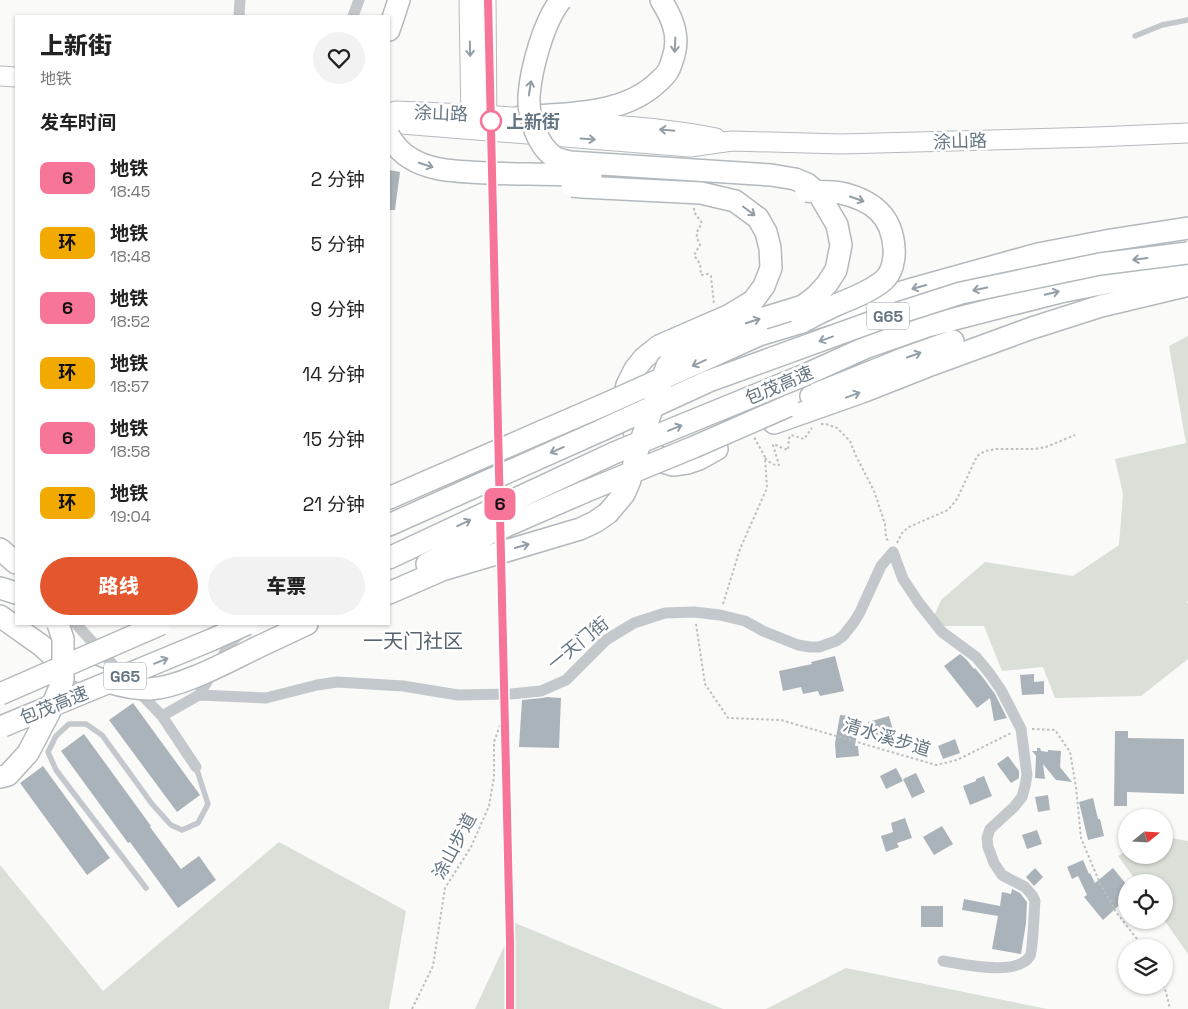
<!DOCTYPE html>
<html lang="zh">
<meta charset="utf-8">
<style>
body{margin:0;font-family:"Space Grotesk","Noto Sans SC",sans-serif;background:#f2f2f2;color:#222;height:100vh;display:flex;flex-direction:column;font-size:19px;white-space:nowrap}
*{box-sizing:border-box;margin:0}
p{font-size:16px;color:#767676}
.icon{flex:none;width:28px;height:28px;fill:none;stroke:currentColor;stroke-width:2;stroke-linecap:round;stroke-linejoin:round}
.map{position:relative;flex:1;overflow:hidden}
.panel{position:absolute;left:15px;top:15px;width:375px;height:610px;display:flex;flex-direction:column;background:#fff;border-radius:0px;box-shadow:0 1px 4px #0004}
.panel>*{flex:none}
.badge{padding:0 10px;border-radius:8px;font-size:18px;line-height:32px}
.needle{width:32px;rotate:72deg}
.buttons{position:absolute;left:1118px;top:809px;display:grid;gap:10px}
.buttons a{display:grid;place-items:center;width:55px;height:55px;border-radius:50%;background:#fff;box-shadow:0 1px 4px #0004;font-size:25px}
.map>.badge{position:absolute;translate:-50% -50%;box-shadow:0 0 0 2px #fff}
h2{padding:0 25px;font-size:19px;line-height:45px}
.round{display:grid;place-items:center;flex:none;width:52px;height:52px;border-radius:26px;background:#f2f2f2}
.overview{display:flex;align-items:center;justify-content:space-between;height:85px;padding:0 25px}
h1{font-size:24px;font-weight:800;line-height:38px}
.primary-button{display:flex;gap:10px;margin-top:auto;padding:10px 25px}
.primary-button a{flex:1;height:58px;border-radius:30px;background:#e4572e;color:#fff;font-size:20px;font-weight:800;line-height:58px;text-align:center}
.primary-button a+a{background:#f2f2f2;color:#222}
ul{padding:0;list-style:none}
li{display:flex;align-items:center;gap:15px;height:65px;padding:0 25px}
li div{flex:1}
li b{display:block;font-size:19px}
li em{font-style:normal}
li .badge{min-width:55px;font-weight:700;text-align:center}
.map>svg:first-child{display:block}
.green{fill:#dadfd7}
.building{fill:#aab3b9}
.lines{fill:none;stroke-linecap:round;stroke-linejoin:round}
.primary-casing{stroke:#b5babe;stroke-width:21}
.motorway-casing{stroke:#b4b9bd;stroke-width:24}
.path{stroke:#bbbfc2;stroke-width:2;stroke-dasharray:2.5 2.5;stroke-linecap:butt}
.service{stroke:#c3c8cc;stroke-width:5.5}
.minor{stroke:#c3c8cc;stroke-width:11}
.primary{stroke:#fff;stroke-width:19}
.motorway{stroke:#fff;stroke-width:21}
.motorway-bridge-casing{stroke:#b4b9bd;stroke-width:24;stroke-linecap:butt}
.motorway-bridge{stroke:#fff;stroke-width:21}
.oneway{stroke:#939fa8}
.line-casing{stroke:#fff;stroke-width:11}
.line{stroke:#f67599;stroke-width:8}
.stop-dot{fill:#fff;stroke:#f67599;stroke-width:2.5}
.labels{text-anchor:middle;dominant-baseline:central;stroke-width:5;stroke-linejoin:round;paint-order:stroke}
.shield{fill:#fff;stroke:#939fa8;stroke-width:1}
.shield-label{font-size:16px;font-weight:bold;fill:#657683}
.street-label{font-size:18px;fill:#657683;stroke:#fff}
.stop-label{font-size:18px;font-weight:bold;fill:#657683;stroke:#fff;text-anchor:start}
.quarter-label{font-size:20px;fill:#57646e;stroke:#fff}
</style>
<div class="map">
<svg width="1188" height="1009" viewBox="0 0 1188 1009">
<rect width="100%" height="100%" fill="#fafaf8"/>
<path class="green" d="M1188,336V601L1186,602L1188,603V659L1141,696L1055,698L1043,667L1002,671L984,626H930L941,600L985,562L1073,576L1119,545L1123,494L1115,459L1186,443L1169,346Z
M1164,837L1188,841V954L1164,920V882H1137L1118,856L1126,851V855H1164Z
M279,842L406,911L389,1009H0V865L103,991Z
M515,923L723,1009H475Z
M846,968L1047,1009H766Z"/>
<path class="building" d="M389,170L400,172L395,210H389Z
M960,654L966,659L974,669L975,668L984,679L995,694L1007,718L994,721L990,698L977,708L944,666Z
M835,656L844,691L820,696L818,691L803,694L801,687L783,691L779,671L812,664L811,662Z
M1034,674V682L1044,681V694L1022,695L1020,675Z
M547,697L561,698L559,748L519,747L522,700L542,698Z
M133,703L200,795L177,812L109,720Z
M840,715L849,716L848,723L857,724V732L855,746H858L859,756L836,758L835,743Z
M889,716L893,730L873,736L868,722Z
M1115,731H1128V738L1184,739V794L1127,792V806H1114Z
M84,734L151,826L150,827L181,869L199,856L216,880L178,908L130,842L128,843L61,751Z
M955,739L960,753L943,759L938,746Z
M1037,748H1040L1041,751L1048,752V750L1061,751L1060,767L1072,782L1056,780L1043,764L1045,779L1035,778L1036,756L1032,751H1037Z
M1008,756L1019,771V778L1011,783L997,764Z
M43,766L110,858L87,875L20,783Z
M896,768L903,781L886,789L880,776Z
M916,773L925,792L912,798L903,779Z
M984,776L992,796L970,805L963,786L976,781V779Z
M1048,795L1050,810L1038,812L1035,797Z
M1093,798L1098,819H1100L1104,836L1088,840L1079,802Z
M905,818L912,838L897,843L899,847L886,852L881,836L893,832L891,823Z
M942,826L953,844L934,855L923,837Z
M1037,830L1042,844L1027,849L1022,835Z
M1083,860L1089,874L1090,873L1095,883L1113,868L1126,884V899L1103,920L1084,897L1087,895L1078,876L1072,879L1067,867Z
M1035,868L1043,877L1034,886L1026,877Z
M1012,889L1020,893L1027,902L1026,923L1021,954L992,949L998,916L962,910L964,899L1000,906L1002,892L1011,894Z
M921,906H943V927H921Z"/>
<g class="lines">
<g class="primary-casing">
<path id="primary" d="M469,0L471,126
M486,0L487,126
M0,76L16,77
M395,111C464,113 532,118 600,124C639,127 678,130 716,138
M389,123L690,147L732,141L841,144L1096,137L1188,133"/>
</g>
<g class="motorway-casing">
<path id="motorway" d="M389,30L399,0
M520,117C565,113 623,116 658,82C661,79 666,75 668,71C670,68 671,64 672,61C681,38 673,19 661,0
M759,335L912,289L1038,254L1111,240L1188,228
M659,346L644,358L635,369L627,385L624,397L627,414L636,436L663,462L673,465L687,463L699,459L717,449
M807,374L867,347L927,326L1060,292L1136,277L1188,273
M811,396L900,360L953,341
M774,423L862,392L928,366L1032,328L1101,306L1185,286
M389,498L543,431
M389,525L602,430
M0,549L16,563
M389,558L614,453
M427,564L483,536L584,492
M0,588L16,593
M389,593L442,570L580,529L595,522L608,513
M0,616L42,646L55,658L79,671L100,679
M256,648L307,624
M0,777L8,775L28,753"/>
</g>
<path class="path" d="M694,208V212L702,223C696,233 695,234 700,245L694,255L700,264L701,275L708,274L711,276L714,304
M821,424H826L837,428L850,441L856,456L874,491L885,524L886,537L889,543
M765,458C769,462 774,466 779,465L773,445L774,444L780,447L788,450L789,438L791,435L804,439L812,428
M897,543L902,533L909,527L948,510L957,499L977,456L985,451L996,449H1035L1046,447L1075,435
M723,604L740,549L767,488L765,457L754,437
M696,624L705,684L728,718L781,720L936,765L957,760L1011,733
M1032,729L1055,730L1070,752L1076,787L1081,838L1099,881L1116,912L1144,948
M1163,985L1166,992L1170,1009
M412,1009L433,966L445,888L471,847L489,806L494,777V742L507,706"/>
<path class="service" d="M1135,36L1162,25L1188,20
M146,888L56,770L48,752L56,736L69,724H86L102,735L152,804L171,825L182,830L198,823L208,804L196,767"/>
<path class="minor" d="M239,16L240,0
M353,16L359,0
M76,624L125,678
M136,689L162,716L196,767
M199,695L266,698L317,685L337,682L403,686L458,695L511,694L541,691L566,680L606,640L634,623L665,613L694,612L720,615L745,621L763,631L798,645L810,647H819L836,641L843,636L854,622L860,612L881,566L893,552L903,579L919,603L942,632L976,657L990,674L1001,690L1021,729L1027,775L1025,786L1022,797L1014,807L990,829L987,838L988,847L994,863L1002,875L1025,887L1032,895L1035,901C1034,910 1033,951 1030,956C1017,977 964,964 943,961
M162,716L199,695L231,642L240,634"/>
<use href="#primary" class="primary"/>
<use href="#motorway" class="motorway"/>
<g class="motorway-bridge-casing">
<path id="motorway-bridge" d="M561,0C544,21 531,68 529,96C528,116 537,147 556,158C560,160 566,161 570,162L771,175L795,179L807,184L819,194L837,225L841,245L836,270L827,284L816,296L803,306L748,323L701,341L683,351L667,366L636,455L630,480L624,494L608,513
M389,136C394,144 401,153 410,158C427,169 449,171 469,172C509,175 550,173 591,176
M572,186L582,187L701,193L735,201L758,218L766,232L770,248L771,268L764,286L753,301L728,316L659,346
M802,322C813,316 825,310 836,305C852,298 870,292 884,280C892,273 895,259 894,248C892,215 872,200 841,193C830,191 817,192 806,191
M602,430L709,381L880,319L961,293L1100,264L1188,253
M543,431L608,403L759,335
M614,453L807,374
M584,492L694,447L788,406
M108,682C121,686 136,689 150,689C182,687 227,662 256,648
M0,694L161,624
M3,726L211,640L247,624
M28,753L49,713L63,680V639L58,624"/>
</g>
<use href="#motorway-bridge" class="motorway-bridge"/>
</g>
<defs><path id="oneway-shaft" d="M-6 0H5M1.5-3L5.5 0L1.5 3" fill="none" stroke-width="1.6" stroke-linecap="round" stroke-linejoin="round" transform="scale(1.25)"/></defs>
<g class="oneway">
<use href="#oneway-shaft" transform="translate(675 45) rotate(93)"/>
<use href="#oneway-shaft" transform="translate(470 49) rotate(89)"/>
<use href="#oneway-shaft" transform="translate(530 88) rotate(-81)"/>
<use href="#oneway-shaft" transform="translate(667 130) rotate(-175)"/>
<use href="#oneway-shaft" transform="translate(588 139) rotate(4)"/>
<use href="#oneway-shaft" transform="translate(426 165) rotate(18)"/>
<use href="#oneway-shaft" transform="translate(857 199) rotate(19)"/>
<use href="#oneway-shaft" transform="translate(749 211) rotate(37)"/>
<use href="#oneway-shaft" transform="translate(1140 259) rotate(173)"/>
<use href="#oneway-shaft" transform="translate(919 287) rotate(164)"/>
<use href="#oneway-shaft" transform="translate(980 289) rotate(168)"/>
<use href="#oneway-shaft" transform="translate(1052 293) rotate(-14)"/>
<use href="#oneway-shaft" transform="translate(753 321) rotate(-18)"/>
<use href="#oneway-shaft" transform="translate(826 339) rotate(160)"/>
<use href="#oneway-shaft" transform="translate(914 355) rotate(-19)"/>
<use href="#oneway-shaft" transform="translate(699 363) rotate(156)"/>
<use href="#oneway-shaft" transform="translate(853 395) rotate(-20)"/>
<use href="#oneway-shaft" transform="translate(675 428) rotate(-22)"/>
<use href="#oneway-shaft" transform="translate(557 450) rotate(156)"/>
<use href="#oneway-shaft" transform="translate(464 523) rotate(-25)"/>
<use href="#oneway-shaft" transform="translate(522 546) rotate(-16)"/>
<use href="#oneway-shaft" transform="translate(161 661) rotate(-22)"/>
</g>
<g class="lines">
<g class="line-casing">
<path id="line" d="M488,0L510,942V1009"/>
</g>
<use href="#line" class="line"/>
</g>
<circle class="stop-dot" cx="491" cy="121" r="10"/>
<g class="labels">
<g class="shield">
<rect x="867" y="302.5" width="42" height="27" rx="4"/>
<rect x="104" y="662.5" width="42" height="27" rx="4"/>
</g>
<g class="shield-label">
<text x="888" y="316">G65</text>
<text x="125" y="676">G65</text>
</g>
<g class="street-label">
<text transform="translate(441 113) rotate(2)">涂山路</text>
<text transform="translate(960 141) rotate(-2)">涂山路</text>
<text transform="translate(779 385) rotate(-23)">包茂高速</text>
<text transform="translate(578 643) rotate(-39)">一天门街</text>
<text transform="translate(54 705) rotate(-22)">包茂高速</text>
<text transform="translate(887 737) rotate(17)">清水溪步道</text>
<text transform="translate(454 846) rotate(-62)">涂山步道</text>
</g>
<g class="stop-label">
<text x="506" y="121">上新街</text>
</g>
<g class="quarter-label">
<text x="413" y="641">一天门社区</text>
</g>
</g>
</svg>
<div class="buttons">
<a><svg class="needle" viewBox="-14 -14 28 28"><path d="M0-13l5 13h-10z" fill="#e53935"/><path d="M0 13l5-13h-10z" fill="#767676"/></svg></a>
<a><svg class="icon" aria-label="locate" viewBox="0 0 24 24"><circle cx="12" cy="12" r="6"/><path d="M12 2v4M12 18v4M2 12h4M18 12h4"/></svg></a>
<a><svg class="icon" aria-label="layers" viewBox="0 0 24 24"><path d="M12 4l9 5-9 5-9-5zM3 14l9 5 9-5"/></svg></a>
</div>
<b class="badge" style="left:500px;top:504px;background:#f67599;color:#111">6</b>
<section class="panel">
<div class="overview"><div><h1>上新街</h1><p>地铁</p></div><a class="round"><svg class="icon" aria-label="heart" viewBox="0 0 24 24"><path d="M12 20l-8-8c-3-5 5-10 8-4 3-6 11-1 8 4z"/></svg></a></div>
<h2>发车时间</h2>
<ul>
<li><span class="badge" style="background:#f67599;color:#111">6</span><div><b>地铁</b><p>18:45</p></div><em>2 分钟</em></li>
<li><span class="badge" style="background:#f2a900;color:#111">环</span><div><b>地铁</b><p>18:48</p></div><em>5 分钟</em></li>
<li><span class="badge" style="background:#f67599;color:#111">6</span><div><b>地铁</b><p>18:52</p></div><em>9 分钟</em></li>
<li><span class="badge" style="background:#f2a900;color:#111">环</span><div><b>地铁</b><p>18:57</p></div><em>14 分钟</em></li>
<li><span class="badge" style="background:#f67599;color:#111">6</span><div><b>地铁</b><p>18:58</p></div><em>15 分钟</em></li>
<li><span class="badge" style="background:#f2a900;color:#111">环</span><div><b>地铁</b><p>19:04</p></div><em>21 分钟</em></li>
</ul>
<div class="primary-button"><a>路线</a><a>车票</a></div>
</section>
</div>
